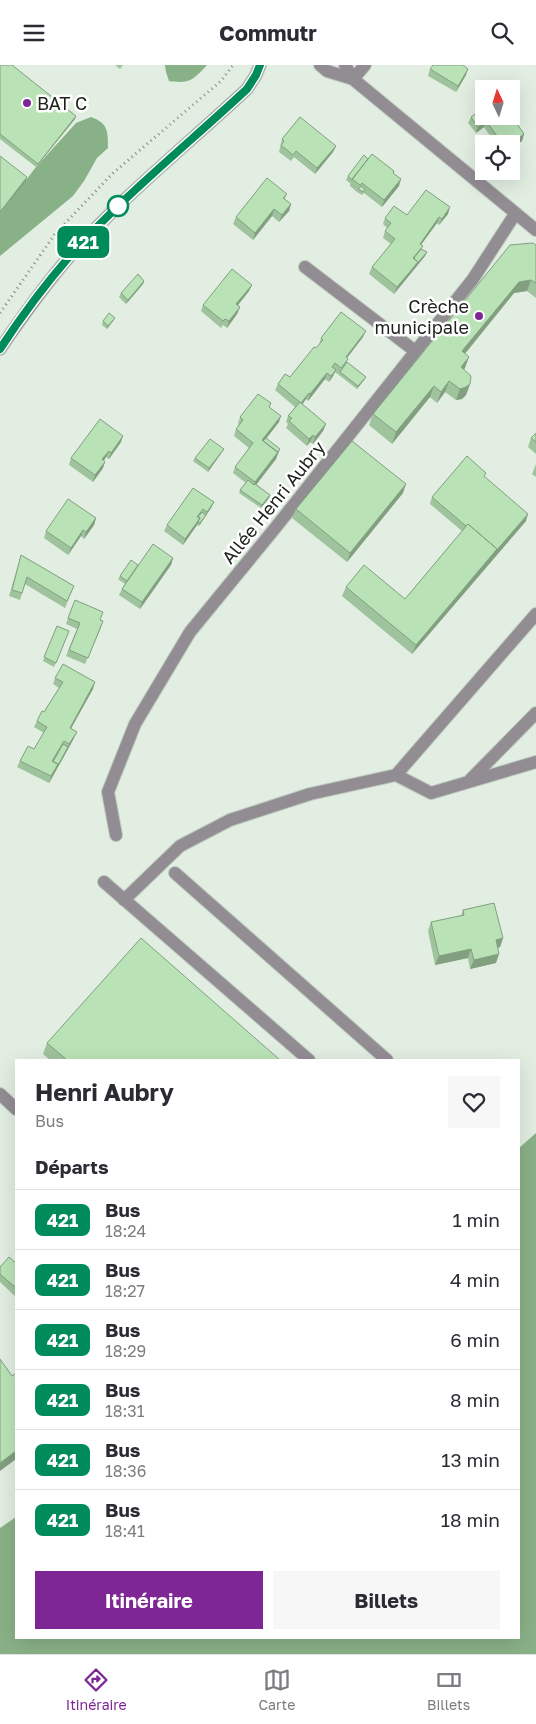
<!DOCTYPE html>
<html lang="fr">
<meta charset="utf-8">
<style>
body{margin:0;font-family:"Golos Text",sans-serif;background:#f7f7f7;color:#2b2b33;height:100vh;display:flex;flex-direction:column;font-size:19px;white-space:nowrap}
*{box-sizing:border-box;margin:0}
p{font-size:16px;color:#7c7c81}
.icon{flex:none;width:28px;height:28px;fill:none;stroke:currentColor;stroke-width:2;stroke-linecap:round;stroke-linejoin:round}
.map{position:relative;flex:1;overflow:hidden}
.details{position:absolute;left:15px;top:994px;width:505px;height:580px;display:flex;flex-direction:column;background:#fff;border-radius:0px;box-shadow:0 5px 20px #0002}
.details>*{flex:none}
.badge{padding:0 10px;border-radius:8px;font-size:18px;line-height:32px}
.needle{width:32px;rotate:356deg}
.buttons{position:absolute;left:475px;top:15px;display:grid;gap:10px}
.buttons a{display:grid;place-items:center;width:45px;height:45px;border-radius:0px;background:#fff;box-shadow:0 5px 20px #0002;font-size:25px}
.map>.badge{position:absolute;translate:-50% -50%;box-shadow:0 0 0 2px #fff}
h2{padding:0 20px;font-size:19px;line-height:45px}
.round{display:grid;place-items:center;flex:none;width:52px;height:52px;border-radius:0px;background:#f7f7f7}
.summary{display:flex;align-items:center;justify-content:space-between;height:85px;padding:0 20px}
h1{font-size:24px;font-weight:700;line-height:38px}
.cta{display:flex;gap:10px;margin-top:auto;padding:10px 20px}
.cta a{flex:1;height:58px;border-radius:0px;background:#7d2694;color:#fff;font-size:20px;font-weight:700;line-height:58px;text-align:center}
.cta a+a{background:#f7f7f7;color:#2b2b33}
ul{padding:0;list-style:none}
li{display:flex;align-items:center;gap:15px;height:60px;padding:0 20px;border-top:1px solid #e1e1e2}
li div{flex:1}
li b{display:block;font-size:19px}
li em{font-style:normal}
li .badge{min-width:55px;font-weight:700;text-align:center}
header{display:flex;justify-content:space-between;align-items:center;height:65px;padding:0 20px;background:#fff;font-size:22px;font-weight:700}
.tab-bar{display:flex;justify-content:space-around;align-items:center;height:70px;border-top:1px solid #e1e1e2;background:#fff;font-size:14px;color:#7c7c81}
.tab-bar a{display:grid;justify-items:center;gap:2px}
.tab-bar .current{color:#7d2694}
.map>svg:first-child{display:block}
.forest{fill:#89b187}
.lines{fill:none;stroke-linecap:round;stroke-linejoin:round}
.minor-casing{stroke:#bec9be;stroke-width:14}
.path{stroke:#828b82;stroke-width:3;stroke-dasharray:1 4;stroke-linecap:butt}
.minor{stroke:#928d93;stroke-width:12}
.wall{fill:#9fc39d}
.shaded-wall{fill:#829f80}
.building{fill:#b9e3b7;stroke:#829f80}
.line-casing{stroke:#fff;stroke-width:11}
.line{stroke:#008b5a;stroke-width:8}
.poi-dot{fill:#7d2694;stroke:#fff;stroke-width:2}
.stop-dot{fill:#fff;stroke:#008b5a;stroke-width:2.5}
.labels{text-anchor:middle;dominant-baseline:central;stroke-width:5;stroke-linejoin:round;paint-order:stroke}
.poi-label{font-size:18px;fill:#1d221d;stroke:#fff;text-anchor:start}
.street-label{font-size:18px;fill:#1d221d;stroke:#fff}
</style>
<header><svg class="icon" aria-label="menu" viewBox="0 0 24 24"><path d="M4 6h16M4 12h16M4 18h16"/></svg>Commutr<svg class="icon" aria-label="search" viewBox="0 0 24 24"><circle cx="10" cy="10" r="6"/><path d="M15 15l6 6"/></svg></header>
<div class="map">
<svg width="536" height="1589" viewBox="0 0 536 1589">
<rect width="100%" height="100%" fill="#e1eee1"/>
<path class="forest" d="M165,0H207C193,15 190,19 169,16L166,7Z
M91,52C108,58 108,66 108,83L97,93L84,116L73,131L0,191V149L36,102L76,58Z
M536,1068V1589H0V1463L16,1452V1572H519V1083Z"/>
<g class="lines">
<g class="minor-casing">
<path id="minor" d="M320,0L327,6L353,14
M345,0L353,14L536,165
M353,14L365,0
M305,202L415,286
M0,284C22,252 44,221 69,192C123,131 187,80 247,24L256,10L260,0
M396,710L431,728L536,697
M470,715L536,648
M116,770L108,727L135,659L190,567L276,462L473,214L515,149
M175,808L387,995
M104,817L309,995
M124,835L180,781L230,755L310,729L396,710L536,549
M0,1029L16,1044"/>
</g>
<path class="path" d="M0,248L55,169L112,109L221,16L233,0"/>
<use href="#minor" class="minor"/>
</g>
<path class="wall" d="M0,0L75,54L36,102L0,74Z
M115,0H123L120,4Z
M430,4L466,10L456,27L428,11Z
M515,49L513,54L524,69L522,76L511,84V79H496L484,62L476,68L468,58L471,52Z
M282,74L336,81L333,87L315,109L294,92L291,96L279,87Z
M368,94L394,106L393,108L399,121L382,142L364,128L362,130L357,127L350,121V118L346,115L348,111Z
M287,129L285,134L291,139L289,146L279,157L272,151L253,175L233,159L236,152Z
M448,149L439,160L437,158L421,180L423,181L421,184L427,187L425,191L394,229L369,209L372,202L391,179L383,173L385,166L387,163L383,159L385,153L407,150Z
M536,180V233L527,226L514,228L465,289V303L464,305L470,319L466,330L462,334L456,335L445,327L437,338L430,332L392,379L369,360L373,349Z
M144,216L143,219L126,239L119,232L121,228Z
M252,220L249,226L238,240L240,242L237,249L227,263L223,260L221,263L201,246L203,240Z
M115,253L113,256L107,264L102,260L103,256Z
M363,272L347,293V297L366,312L364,315L357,324L335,307L333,311L329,317L325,314L308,336L306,334L302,340L326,359L323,366L313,379L310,377L307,381L286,363L288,359L286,357L288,351L295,342L275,325L278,319L290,312L319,280L321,273Z
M271,338L269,342L279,357L266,373L278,387L276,394L256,419L270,430L269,433L261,443L239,428L240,425L246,418L233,408L235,402L249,383L234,371L236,364L239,360L238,359L240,352Z
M536,368V389L528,382L531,373Z
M121,377L109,394L106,392L104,396L103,403L93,417L69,400L71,393Z
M224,384L222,387L208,407L193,396L195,393Z
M536,399V412L532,409Z
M485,412L526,456L412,589L342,531L346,522L405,534L462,466L430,439L432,432Z
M403,428L347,497L292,453L296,444Z
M214,437L211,443L199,461L197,460L183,480L164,466L167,460Z
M96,453L94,460L84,474L81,471L68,490L44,473L46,466Z
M21,490L74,521L65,543L25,519L20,535L9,531Z
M173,493L171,500L140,544L119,530L122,524L125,519L118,514L120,511L138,500Z
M68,553L100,555L101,563L85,599L66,591L77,564L66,559Z
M57,561L69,566L54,602L43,596Z
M55,613L93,624L71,663L74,673L49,718L17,702L20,696L34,684L44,668L34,662L37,656L44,647L59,623L53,619Z
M463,845L503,873L500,882L498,883L496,898L470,904L468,893L435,900L428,866L431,857L461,851Z
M47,978L280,995H50L43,989Z
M16,1198V1232L0,1217V1202Z"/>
<path class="shaded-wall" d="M468,4L466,10L456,27L458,21Z
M76,51L75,54L36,102L38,99Z
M486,56L484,62L476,68L478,62Z
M524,69L522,76L511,84V79Z
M336,81L333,87L315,109L317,103Z
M27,112L26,116L0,149V147Z
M401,114L399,121L382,142L384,135Z
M291,139L289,146L279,157L282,150Z
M450,142L448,149L439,160L442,154Z
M274,144L272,151L253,175L255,168Z
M439,152L437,158L417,185L420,179Z
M427,187L425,191L394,229L397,222Z
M531,215L527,226L514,228L458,297L462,286L519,217Z
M144,216L143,219L126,239L128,235Z
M252,220L249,226L234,245L236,239Z
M240,242L237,249L227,263L229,256Z
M115,253L113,256L107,264L108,261Z
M366,266L363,272L343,298L346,292Z
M469,292L465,303L457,313L461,302Z
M336,305L333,311L329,317L331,311Z
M327,308L325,314L308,336L310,329Z
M366,312L364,315L357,324L358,321Z
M449,316L445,327L437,338L441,327Z
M470,319L466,330L462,334L456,335L460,324Z
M434,321L430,332L392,379L396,367Z
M309,328L306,334L298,345L301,338Z
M281,351L279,357L262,379V375Z
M326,359L323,366L313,379L315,372Z
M313,370L310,377L307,381L309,374Z
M123,371L121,377L109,394L111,388Z
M224,384L222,387L208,407L209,403Z
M280,384L276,394L253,424L255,417Z
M109,386L106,392L100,401L102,394Z
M105,397L103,403L93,417L95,410Z
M406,419L403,428L347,497L350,488Z
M270,430L269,433L261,443L262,440Z
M214,437L211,443L199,461L200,458Z
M528,449L526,456L412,589L416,580L497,484Z
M96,453L94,460L84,474L86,467Z
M200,453L197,460L183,480L185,474Z
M83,465L81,471L68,490L71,483Z
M173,493L171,500L140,544L142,537Z
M95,617L93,624L68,669L70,663Z
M77,667L74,673L67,686L69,679Z
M68,682L67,686L49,718L51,711Z
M503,873L500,882L493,884L496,875Z
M471,884L468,893L435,900L439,891Z
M499,889L496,898L470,904L474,895Z
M16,1386V1394L0,1406V1398Z"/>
<path class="building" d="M0,0H12L76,51L38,99L0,69Z
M433,0H463L468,4L458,21L430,4Z
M484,42V51H511V44L515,49L512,52L524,69L511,79H503L486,56L478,62L471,52Z
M300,52L336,81L317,103L296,86L293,90L281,80L284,76L282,74Z
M372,89L394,106L393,108L401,114L384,135L362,118L360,120L352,114Z
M364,90L368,94L352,115L348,111Z
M0,91L27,112L0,147Z
M267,113L287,129L283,133L291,139L282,150L274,144L255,168L236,152Z
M361,121L365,124L363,127L358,124Z
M426,125L450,142L442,154L439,152L420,179L423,181L413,193L418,197L397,222L372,202L395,174L385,166L391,158L385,153L394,141L407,150Z
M533,178L536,180V218L531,215L519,217L462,286L469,292L461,302L471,311L470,319L466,322L460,324L449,316L441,327L434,321L396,367L373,349L510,180Z
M421,184L427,187L416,200L418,197L414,193Z
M232,204L252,220L236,239L240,242L229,256L225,254L223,256L203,240Z
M138,209L144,216L128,235L121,228Z
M341,247L366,266L346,292L348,294L341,303L335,298L332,302L336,305L331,311L327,308L310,329L309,328L301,338L278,319L285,309L290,312L314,282L316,283L323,275L321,273Z
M109,248L115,253L108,261L103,256Z
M347,297L366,312L358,321L340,307Z
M258,329L271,338L269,342L281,351L262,375L278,387L255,417L235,402L253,378L236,364L243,355L240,352Z
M300,337L326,359L315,372L313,370L309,374L289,356L292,353L288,351Z
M100,354L123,371L111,388L109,386L102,394L105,397L95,410L71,393Z
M536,368V377L531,373Z
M266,373L280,384L277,387L263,376Z
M210,374L224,384L209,403L195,393Z
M352,376L406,419L350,488L296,444Z
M467,391L486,408L484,411L528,449L496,486L497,484L468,459L466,461L432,432Z
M248,415L254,420L255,419L270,430L262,440L240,425Z
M193,423L214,437L207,447L203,444L197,452L200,453L185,474L167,460Z
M68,434L96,453L86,467L83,465L71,483L46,466Z
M202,447L206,450L200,458L198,457L200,453L198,452Z
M468,459L497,484L416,580L346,522L364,500L405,534Z
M153,479L173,493L142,537L122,524Z
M21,490L74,521L67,536L27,512L22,528L12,525Z
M131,495L138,500L127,516L120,511Z
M75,535L103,547L100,555L103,556L88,593L69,585L80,558L68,553Z
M57,561L69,566L56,598L44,592Z
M63,599L95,617L70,663L77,667L69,679L64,676L52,696L58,699L51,711L20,696L28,681L34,684L47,662L37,656L42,646L44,647L63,617L55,613Z
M63,679L68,682L57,702L58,699L53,697Z
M494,838L503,873L496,875L499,889L474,895L471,884L439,891L431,857L464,850L463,845Z
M141,873L280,995H67L47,978Z
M9,1192L16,1198V1223L0,1209V1202Z
M0,1294L12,1311L16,1308V1386L0,1398Z"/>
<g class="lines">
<g class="line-casing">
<path id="line" d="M0,284C21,252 44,221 69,192C123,131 187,80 247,24L256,10L260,0"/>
</g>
<use href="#line" class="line"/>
</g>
<g class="poi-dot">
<circle cx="27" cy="38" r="5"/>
<circle cx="479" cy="251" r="5"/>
</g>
<circle class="stop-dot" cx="118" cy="141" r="10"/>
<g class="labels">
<g class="poi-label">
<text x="37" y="38">BAT C</text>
<text x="469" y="241" text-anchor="end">Crèche<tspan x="469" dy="21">municipale</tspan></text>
</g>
<g class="street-label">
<text transform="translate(273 437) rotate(-51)">Allée Henri Aubry</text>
</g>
</g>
</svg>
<div class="buttons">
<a><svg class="needle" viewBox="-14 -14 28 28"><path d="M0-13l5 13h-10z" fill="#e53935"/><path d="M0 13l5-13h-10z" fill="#7c7c81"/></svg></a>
<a><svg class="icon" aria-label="locate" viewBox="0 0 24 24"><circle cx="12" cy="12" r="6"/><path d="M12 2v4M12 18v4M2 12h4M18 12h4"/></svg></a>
</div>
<b class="badge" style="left:83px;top:177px;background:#008b5a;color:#fff">421</b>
<section class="details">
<div class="summary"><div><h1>Henri Aubry</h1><p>Bus</p></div><a class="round"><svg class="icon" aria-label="heart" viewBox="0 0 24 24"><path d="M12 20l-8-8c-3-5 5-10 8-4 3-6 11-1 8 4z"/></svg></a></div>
<h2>Départs</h2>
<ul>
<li><span class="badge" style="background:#008b5a;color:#fff">421</span><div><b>Bus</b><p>18:24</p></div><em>1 min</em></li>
<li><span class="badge" style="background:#008b5a;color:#fff">421</span><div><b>Bus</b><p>18:27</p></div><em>4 min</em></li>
<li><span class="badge" style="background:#008b5a;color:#fff">421</span><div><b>Bus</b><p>18:29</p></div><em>6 min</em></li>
<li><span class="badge" style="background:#008b5a;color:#fff">421</span><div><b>Bus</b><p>18:31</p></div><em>8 min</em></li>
<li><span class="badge" style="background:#008b5a;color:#fff">421</span><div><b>Bus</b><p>18:36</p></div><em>13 min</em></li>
<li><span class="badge" style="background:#008b5a;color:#fff">421</span><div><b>Bus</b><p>18:41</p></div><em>18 min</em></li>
</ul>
<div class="cta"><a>Itinéraire</a><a>Billets</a></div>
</section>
</div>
<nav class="tab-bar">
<a class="current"><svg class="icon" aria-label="directions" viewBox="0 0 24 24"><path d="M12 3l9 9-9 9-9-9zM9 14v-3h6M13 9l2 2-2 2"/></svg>Itinéraire</a>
<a><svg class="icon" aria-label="map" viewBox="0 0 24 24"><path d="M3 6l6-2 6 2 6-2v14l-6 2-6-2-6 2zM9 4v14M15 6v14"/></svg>Carte</a>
<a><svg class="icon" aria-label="tickets" viewBox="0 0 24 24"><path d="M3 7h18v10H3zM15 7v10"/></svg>Billets</a>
</nav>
